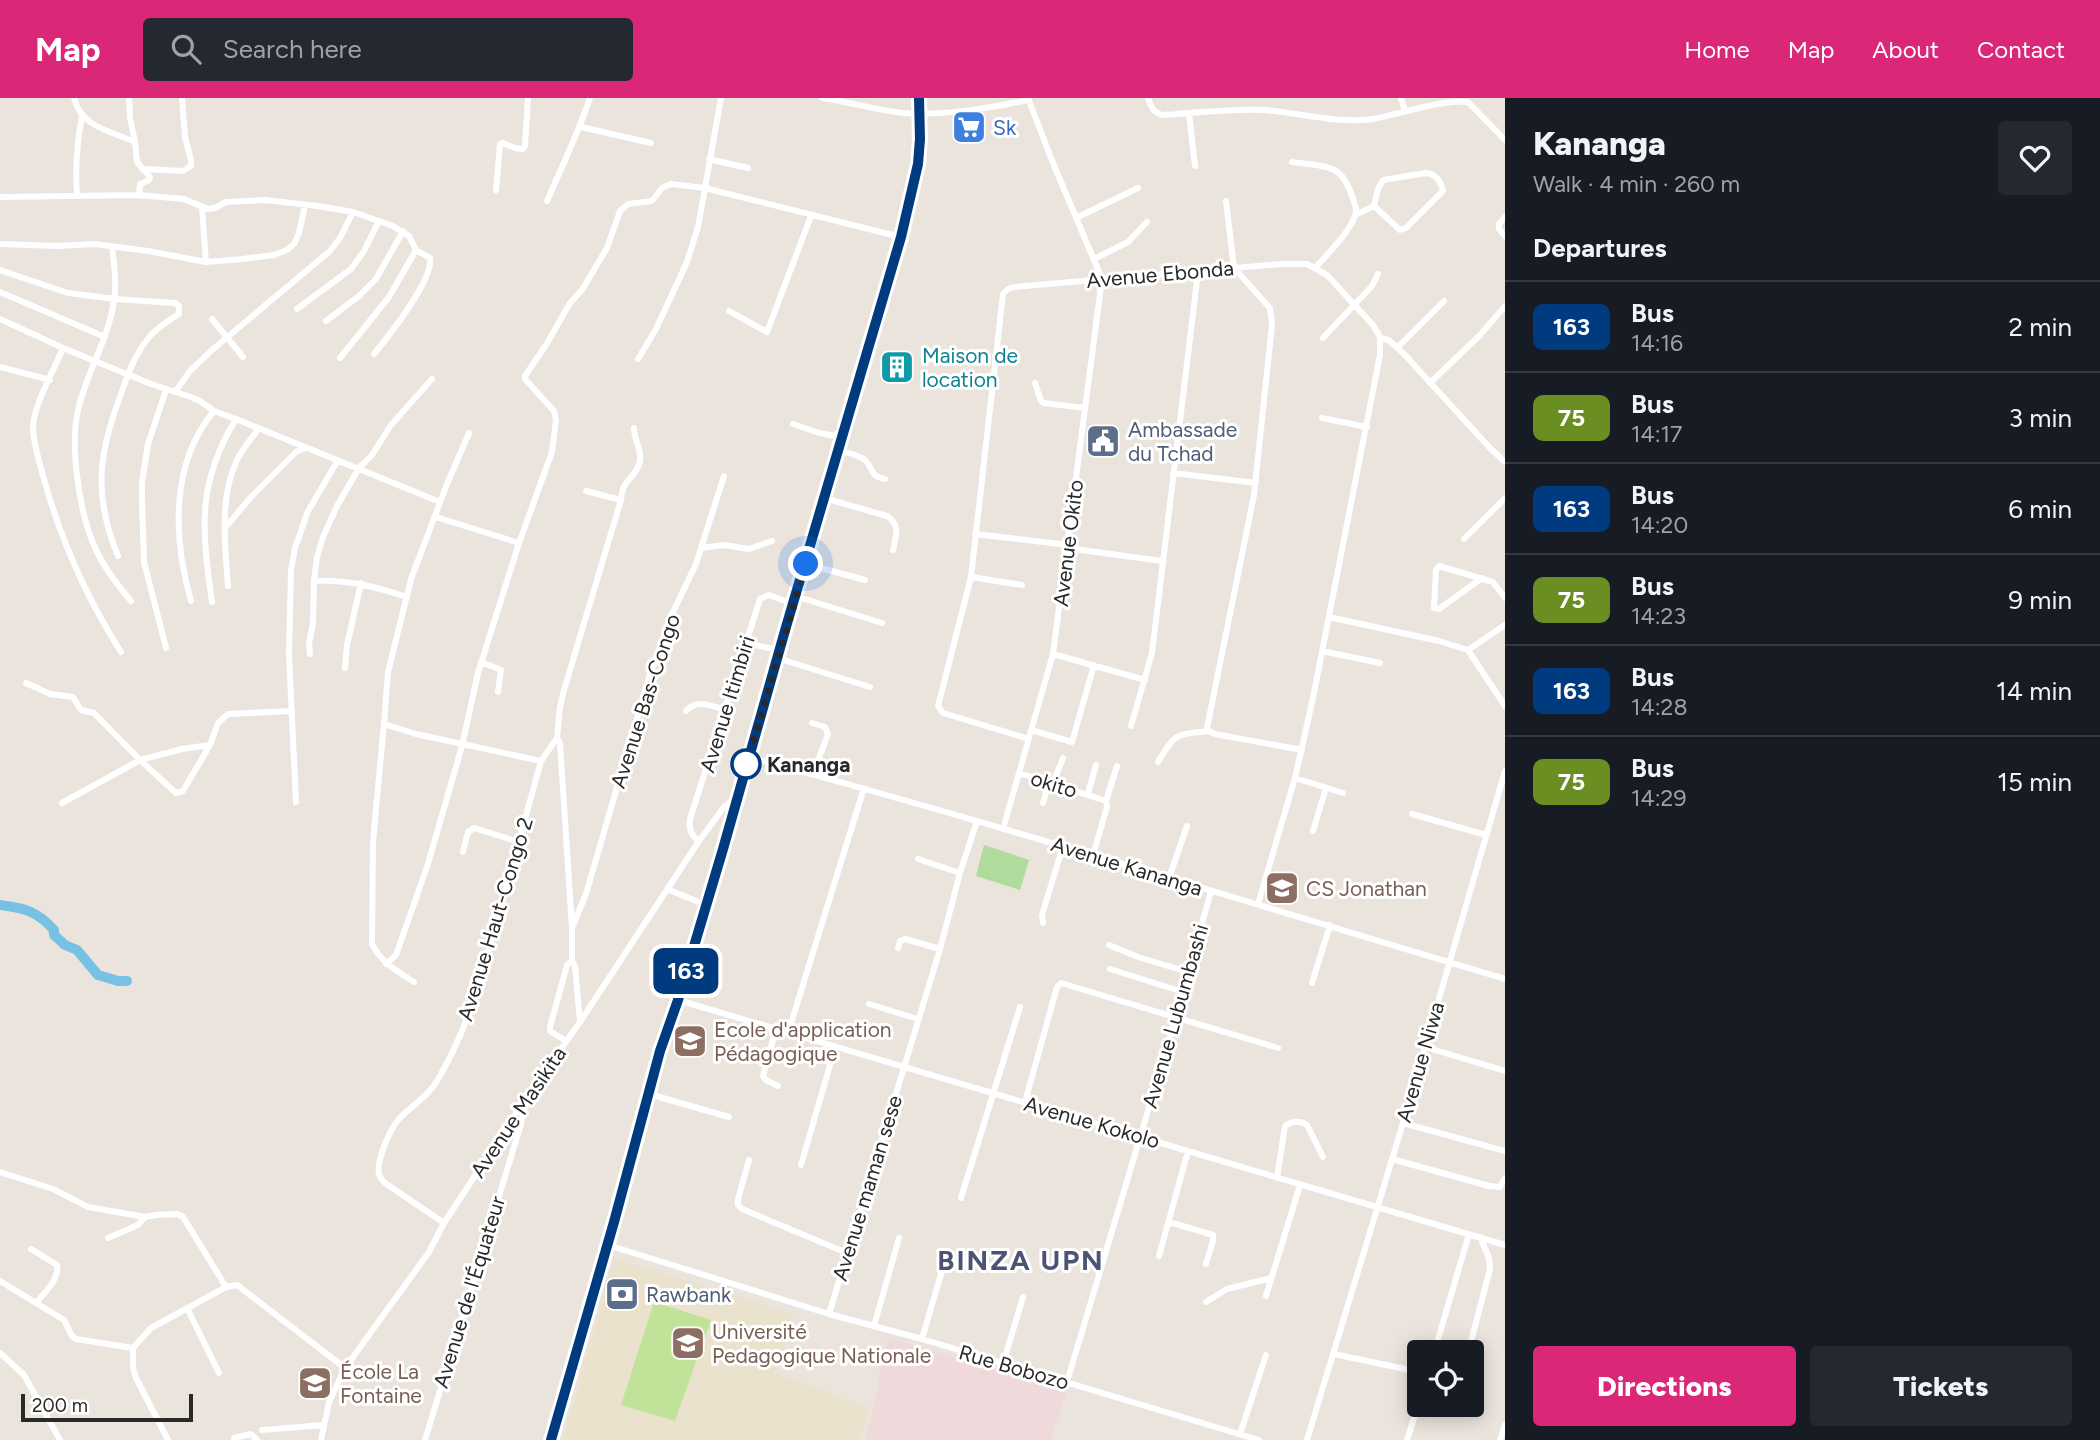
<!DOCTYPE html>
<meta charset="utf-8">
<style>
body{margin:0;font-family:Figtree,sans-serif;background:#242831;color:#f1f3f6;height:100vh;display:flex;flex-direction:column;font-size:26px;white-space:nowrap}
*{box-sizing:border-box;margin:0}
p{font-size:23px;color:#9ea1a6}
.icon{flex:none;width:38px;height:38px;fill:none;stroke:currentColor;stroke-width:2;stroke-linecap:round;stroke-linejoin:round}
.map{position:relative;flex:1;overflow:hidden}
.side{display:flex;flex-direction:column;background:#171b24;width:595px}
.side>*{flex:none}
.badge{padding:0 14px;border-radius:10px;font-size:24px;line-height:46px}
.fabs{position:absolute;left:1407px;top:1242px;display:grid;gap:14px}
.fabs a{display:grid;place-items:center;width:77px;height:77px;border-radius:7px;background:#171b24;box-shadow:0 4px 18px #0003;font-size:35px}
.scale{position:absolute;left:21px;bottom:18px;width:172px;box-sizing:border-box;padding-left:7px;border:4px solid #292929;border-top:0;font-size:19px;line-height:24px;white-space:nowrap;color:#292929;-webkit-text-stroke:5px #fff;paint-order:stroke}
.you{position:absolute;width:35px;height:35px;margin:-18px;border:5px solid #fff;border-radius:50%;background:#1a73e8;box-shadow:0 0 0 10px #1a73e833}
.map>.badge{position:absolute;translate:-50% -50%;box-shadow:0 0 0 4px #fff}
h2{padding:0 28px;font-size:26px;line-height:63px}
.round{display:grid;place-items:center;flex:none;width:74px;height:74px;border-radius:7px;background:#242831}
.summary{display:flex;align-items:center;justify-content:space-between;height:119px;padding:0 28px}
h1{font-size:33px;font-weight:800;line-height:52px}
.primary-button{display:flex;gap:14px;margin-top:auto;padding:14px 28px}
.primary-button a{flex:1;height:80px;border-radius:7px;background:#db2777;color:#fff;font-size:28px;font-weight:800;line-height:80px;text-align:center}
.primary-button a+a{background:#242831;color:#f1f3f6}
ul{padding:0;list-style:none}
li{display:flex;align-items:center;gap:21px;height:91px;padding:0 28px;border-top:2px solid #363941}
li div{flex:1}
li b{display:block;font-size:26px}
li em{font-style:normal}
li .badge{min-width:77px;font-weight:700;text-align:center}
header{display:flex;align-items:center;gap:42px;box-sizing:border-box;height:98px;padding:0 35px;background:#db2777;color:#fff}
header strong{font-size:33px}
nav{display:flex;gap:38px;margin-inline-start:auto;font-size:24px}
.search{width:490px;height:63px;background:#242831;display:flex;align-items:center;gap:18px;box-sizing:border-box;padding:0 24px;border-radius:7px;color:#9ea1a6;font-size:26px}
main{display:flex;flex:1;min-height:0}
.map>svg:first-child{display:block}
.education{fill:#eae2cc}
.medical{fill:#f0d9da}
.green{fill:#afdc9c}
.pitch{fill:#c0e399}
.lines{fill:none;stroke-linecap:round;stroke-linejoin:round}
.river{stroke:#77c2e4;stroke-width:10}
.minor{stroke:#fff;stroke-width:6}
.major{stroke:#e4cc66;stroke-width:8}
.line-casing{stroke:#fff;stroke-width:16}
.line{stroke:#003b80;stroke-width:10}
.walk{stroke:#292929;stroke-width:7;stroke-dasharray:0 12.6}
.stop-dot{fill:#fff;stroke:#003b80;stroke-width:3.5}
.labels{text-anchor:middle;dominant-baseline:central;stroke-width:6;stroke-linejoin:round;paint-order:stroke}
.shop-label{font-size:21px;fill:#366cbe;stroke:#fff;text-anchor:start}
.street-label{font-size:21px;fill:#292929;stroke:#fff}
.culture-label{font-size:21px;fill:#0d838f;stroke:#fff;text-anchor:start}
.service-label{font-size:21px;fill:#4e5e75;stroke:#fff;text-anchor:start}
.stop-label{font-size:21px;font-weight:bold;fill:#292929;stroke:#fff;text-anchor:start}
.education-label{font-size:21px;fill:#785e54;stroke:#fff;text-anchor:start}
.district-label{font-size:28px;font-weight:bold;letter-spacing:2px;fill:#4d5375;stroke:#fff}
</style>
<header>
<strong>Map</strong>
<div class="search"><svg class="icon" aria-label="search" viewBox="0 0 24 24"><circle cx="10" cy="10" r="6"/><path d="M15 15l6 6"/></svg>Search here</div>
<nav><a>Home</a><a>Map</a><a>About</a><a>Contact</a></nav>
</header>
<main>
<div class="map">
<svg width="1505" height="1342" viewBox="0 0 1505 1342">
<rect width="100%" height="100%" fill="#eae4dc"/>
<path class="education" d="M615,1161L793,1216L775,1275L869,1310L860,1342H563Z"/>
<path class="medical" d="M888,1240L1067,1292L1050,1342H866Z"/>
<path class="green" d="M984,747L1029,762L1020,792L976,778Z"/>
<path class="pitch" d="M654,1204L711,1222L675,1323L621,1307Z"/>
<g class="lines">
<path class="river" d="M0,807C24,810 37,813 54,832V837L65,847L77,852L98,877L118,883H127"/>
<path class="minor" d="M74,0C82,30 111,33 135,44
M129,0L130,20L135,44L137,64L150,79L149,82L140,86L139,97
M822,0C849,4 876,12 903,15C945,18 988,10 1029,2
M1148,0C1151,9 1153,14 1162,17C1196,15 1232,10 1265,12C1301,15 1337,26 1373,21C1396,17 1447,0 1468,4L1505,42
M1401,0L1405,13
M1189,15L1195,68
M581,29L651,45
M709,61L748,70
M1292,64C1334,70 1343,65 1356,110C1357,128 1328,155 1316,169
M142,71L183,73L191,68V62L185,39L182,0
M496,92L500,46L503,45L515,50L523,51L525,48L528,0
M77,97C75,70 77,44 82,18
M0,99L139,97L184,101L208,111L215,110L226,104L265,102L318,108L353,114L393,128L409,138L416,152L430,160C434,181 388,239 374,256
M547,103C562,69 578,35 590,0
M1226,103L1234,170L1270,210L1272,227L1254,397L1207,630L1209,633L1215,636L1302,652
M202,110L206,164
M1357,116L1374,108L1378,91L1383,82L1426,75C1436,76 1441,84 1443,93L1406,130L1400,132L1374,108
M1505,119L1499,126V131L1505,138
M1076,120L1138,90
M0,146L57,148L95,146L148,153L206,164L243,161L274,157L287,152L294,146L299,135L305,107
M112,149C114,166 117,185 114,202C109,240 88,272 79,308C69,344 79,411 93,445C102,467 116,485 131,503
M1094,161L1128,144L1147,124
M0,172L68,195L115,201L175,205L179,208V216C170,222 161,227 153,235C137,251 128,275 121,296C98,357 93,397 118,458
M0,194L105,239
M297,211L351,171L364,153L379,123
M729,213L767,234L811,118
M0,221L63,250L151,286L188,298L200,303L214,313L236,321L440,404
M212,221L243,259
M326,223L359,198L376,181L403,133
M1380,239L1390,243L1405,257L1489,349L1505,364
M1323,240L1372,188L1378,176
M1398,249L1444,203
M63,250C54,272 33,308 33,330C34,350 41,370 46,388C63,447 88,502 121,554
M340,260L389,199L416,152
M638,261L656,231L687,164L698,129L721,0
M0,269L50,282
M1035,285L1041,303L1044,305L1085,310
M1430,285L1480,237L1505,208
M175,294L190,273L212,252L330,153L340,140L353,114
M1322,320L1367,329
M793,326L819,335L842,339
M469,335L447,386L411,481L388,574L384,626L416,636L541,663L557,640L560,609L564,592L621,402C622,380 636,381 640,363C642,352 634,342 634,330
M838,352C847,355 858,356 865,362C875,372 868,377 885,381
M1173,375L1256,385
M586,393L621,402
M824,400L887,418C901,427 896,438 893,452
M436,419L519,445
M226,429L251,399L296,354L305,350
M975,436L1068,447
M1464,441L1505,400
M701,450L724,447L749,451L772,443
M1067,450L1162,463
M806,466L865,482
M971,479L1022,487
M1482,480L1439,511L1434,510L1436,472L1439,468L1493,484L1505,500
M314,483C347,481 376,489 407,499
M228,488C225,447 219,400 237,362C243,350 252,340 259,330
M795,498L882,525
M191,503C173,440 170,366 214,313
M212,504C202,432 196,386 236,321
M1329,519L1439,543L1468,552L1505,608
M745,545L779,552
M166,550L144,464L142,402V384L148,346L166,292
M1468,552L1505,527
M1322,553L1380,565
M310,556L309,546L313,525L314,483L317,459L323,439L337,408L359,370L372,357L391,327L432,281
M1053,556L1145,582
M777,560L870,589
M481,564L501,572L498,594
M345,570L347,547L361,485
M26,585L50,596L73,599L81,612L94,615L140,662L176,695L183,693L210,647
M686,613C697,600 711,608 726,612
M812,625L825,629L828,636L813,676
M384,626L373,743L372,846C381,864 397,873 414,884
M1131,628L1152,555L1198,174
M1031,632L1072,644L1094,567
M557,640L560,645L572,830V863L575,868L580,924
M1029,641L943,615L938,608L971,479L1003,196L1008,191L1014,189L1282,166H1307L1327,177L1373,227L1380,239V257L1313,600L1295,680L1258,806
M748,659C1002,727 1253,806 1505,881
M1158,664C1175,634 1176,637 1209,633
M1019,675L1106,703L1107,709L1093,757
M1295,680L1343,695
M1053,685L1063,660
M1088,696L1096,667
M1106,703L1117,668
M296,704L289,557L291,472L295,450L308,413L338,362
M62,705L140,662L182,651L210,647L218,625L228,616L291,613
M1043,705L1049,684
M1412,716L1486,737
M1003,731L1053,556L1102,181L1053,65L1028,0
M1313,733L1326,690
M699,743C691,737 689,732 690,721L760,501L769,497L793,506
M463,754L468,734L474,730L519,744
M918,761L960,775
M1169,780L1187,728
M667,791L706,807
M1043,825L1042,817L1063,748
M572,830L586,796L650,576L672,516L696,466L724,378
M1109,847L1138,859L1188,874
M898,850L900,843L905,841L940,851
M386,866L396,857L427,769L462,648L478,575L519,445L552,354L556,322L554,313L525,281V278L546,247L570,205L582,192L607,150L620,113L628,106L652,103L662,90L671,86L705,90L901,139
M1110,871L1183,894
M1312,885L1330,827
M678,902C953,985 1230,1064 1505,1147
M869,906L918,921
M776,931L763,978L766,982L778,988
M788,935L864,690
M566,943L550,933V929L567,867L572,863
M1425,949L1505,973
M649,996L729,1019
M1025,1004L1057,889L1061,885L1278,950
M1403,1025L1505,1053
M1392,1061L1489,1088L1500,1089L1505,1080
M749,1062L738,1101V1107L742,1111L847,1155
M801,1067L835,950
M0,1074L53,1091L88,1109L145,1119L157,1117L177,1116L183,1119L226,1189
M1277,1080L1285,1028C1291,1023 1300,1022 1307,1027L1323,1059
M961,1100L1020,909
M1169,1124L1213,1137V1143L1206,1166
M444,1125L385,1085C382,1082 380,1080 379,1076C376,1063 390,1031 399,1021C412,1007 428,999 437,983C455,953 468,920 479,888L541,663
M108,1140L138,1127L145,1119
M608,1147L829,1216L922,1241L1259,1342
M31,1151L57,1167C60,1181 44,1195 36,1205
M1159,1158L1188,1053
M0,1183L64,1222L72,1238L76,1241L133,1250
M1266,1198L1300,1087
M1206,1204L1227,1191L1271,1180
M187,1210L219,1275
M829,1216L940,851L960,775L977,723
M874,1228L899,1140
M922,1241L941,1176
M0,1255L24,1277L60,1342
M1434,1255L1469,1136
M1468,1255L1490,1171L1489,1160L1480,1139
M1334,1256L1419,1274
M1003,1266L1023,1199
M1067,1284L1176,919L1211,793
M262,1332L324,1327
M1240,1336L1266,1257
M234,1340L251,1336L257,1342
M168,1342L136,1280L133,1270V1250L151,1230L226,1189L237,1187L345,1270
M321,1342L329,1304L345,1270L429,1154L444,1125L522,1006L580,924L699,743L724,709L736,700
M425,1342L521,1026L523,1015L522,1006
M1307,1342L1403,1025L1505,673
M1407,1342L1419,1305
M1500,1342L1505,1327"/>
<path class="major" d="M551,1342L608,1147L660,953L678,902L723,751L748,659L901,139L918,66L920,41L919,0"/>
</g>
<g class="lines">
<g class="line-casing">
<path id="line" d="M551,1342L614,1124L660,953L678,902L723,751L786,529L901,139L918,66L920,41L919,0"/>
</g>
<use href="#line" class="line"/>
<path class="walk" d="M746,666L745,672L806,466"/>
</g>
<defs>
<g id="supermarket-square" transform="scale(1.75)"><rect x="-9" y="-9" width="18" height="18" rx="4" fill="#3f7fe0" stroke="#fff"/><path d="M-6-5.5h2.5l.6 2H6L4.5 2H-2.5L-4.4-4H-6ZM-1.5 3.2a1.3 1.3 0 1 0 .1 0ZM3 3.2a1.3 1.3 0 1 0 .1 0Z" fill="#fff"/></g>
<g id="building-square" transform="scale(1.75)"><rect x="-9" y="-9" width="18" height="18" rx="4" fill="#0f9aa8" stroke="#fff"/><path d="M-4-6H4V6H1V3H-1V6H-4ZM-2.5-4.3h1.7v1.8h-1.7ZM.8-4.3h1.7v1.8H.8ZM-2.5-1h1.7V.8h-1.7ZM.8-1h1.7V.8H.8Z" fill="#fff"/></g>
<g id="civic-square" transform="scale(1.75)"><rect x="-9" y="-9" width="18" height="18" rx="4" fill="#5c6f8a" stroke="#fff"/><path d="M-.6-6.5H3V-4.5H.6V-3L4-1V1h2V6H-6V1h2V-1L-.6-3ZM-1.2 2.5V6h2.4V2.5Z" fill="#fff"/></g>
<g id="school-square" transform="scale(1.75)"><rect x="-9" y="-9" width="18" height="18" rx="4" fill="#8d6e63" stroke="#fff"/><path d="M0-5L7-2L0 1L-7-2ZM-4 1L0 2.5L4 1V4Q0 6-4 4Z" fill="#fff"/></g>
<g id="bank-square" transform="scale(1.75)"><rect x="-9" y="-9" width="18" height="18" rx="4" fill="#5c6f8a" stroke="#fff"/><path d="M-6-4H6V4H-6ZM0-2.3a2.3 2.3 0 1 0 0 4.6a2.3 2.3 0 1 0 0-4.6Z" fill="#fff"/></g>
<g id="university-square" transform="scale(1.75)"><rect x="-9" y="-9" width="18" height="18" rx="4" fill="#8d6e63" stroke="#fff"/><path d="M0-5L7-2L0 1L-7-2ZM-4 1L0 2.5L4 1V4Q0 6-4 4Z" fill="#fff"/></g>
</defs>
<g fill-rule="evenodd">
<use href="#supermarket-square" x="969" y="29"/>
<use href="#building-square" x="897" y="269"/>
<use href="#civic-square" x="1103" y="343"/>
<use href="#school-square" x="1282" y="790"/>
<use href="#school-square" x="690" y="943"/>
<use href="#bank-square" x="622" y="1196"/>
<use href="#university-square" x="688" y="1245"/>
<use href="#school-square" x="315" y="1285"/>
</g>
<circle class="stop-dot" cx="746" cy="666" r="14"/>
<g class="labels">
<g class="shop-label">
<text x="993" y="29">Sk</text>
</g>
<g class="street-label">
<text transform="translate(1160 176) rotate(-5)">Avenue Ebonda</text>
<text transform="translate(1068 445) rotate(-83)">Avenue Okito</text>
<text transform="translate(645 603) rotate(-72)">Avenue Bas-Congo</text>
<text transform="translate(727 606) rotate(-73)">Avenue Itimbiri</text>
<text transform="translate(1054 686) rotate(17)">okito</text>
<text transform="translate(1127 768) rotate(17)">Avenue Kananga</text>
<text transform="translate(495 821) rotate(-73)">Avenue Haut-Congo 2</text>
<text transform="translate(1175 918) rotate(-74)">Avenue Lubumbashi</text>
<text transform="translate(1420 964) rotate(-74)">Avenue Niwa</text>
<text transform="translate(518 1014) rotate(-56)">Avenue Masikita</text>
<text transform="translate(1092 1024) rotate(16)">Avenue Kokolo</text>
<text transform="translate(867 1090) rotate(-73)">Avenue maman sese</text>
<text transform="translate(469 1194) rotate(-73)">Avenue de l'Équateur</text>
<text transform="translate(1014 1269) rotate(16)">Rue Bobozo</text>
</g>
<g class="culture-label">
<text x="922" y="257">Maison de<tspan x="922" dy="24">location</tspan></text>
</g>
<g class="service-label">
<text x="1128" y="331">Ambassade<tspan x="1128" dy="24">du Tchad</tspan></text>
<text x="646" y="1196">Rawbank</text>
</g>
<g class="stop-label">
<text x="767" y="666">Kananga</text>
</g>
<g class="education-label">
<text x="1306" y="790">CS Jonathan</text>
<text x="714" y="931">Ecole d'application<tspan x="714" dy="24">Pédagogique</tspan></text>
<text x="712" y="1233">Université<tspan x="712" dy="24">Pedagogique Nationale</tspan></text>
<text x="340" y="1273">École La<tspan x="340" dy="24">Fontaine</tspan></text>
</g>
<g class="district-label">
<text x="1021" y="1162">BINZA UPN</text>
</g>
</g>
</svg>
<div class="fabs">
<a><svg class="icon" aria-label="locate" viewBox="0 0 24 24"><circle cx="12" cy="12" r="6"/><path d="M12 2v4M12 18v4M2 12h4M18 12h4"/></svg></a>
</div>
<div class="scale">200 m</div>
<div class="you" style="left:806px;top:466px"></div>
<b class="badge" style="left:686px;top:873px;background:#003b80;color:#fff">163</b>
</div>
<section class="side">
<div class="summary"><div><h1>Kananga</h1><p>Walk · 4 min · 260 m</p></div><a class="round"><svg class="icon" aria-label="heart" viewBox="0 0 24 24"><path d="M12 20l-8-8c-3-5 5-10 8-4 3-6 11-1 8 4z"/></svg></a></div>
<h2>Departures</h2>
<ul>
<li><span class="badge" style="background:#003b80;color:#fff">163</span><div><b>Bus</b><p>14:16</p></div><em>2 min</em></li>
<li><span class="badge" style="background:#6b8e23;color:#fff">75</span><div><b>Bus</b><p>14:17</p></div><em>3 min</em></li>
<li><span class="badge" style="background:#003b80;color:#fff">163</span><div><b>Bus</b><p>14:20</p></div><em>6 min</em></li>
<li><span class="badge" style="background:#6b8e23;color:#fff">75</span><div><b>Bus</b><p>14:23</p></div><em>9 min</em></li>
<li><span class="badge" style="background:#003b80;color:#fff">163</span><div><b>Bus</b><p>14:28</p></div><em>14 min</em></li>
<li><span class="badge" style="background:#6b8e23;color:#fff">75</span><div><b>Bus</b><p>14:29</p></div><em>15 min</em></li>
</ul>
<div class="primary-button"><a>Directions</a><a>Tickets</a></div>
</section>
</main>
